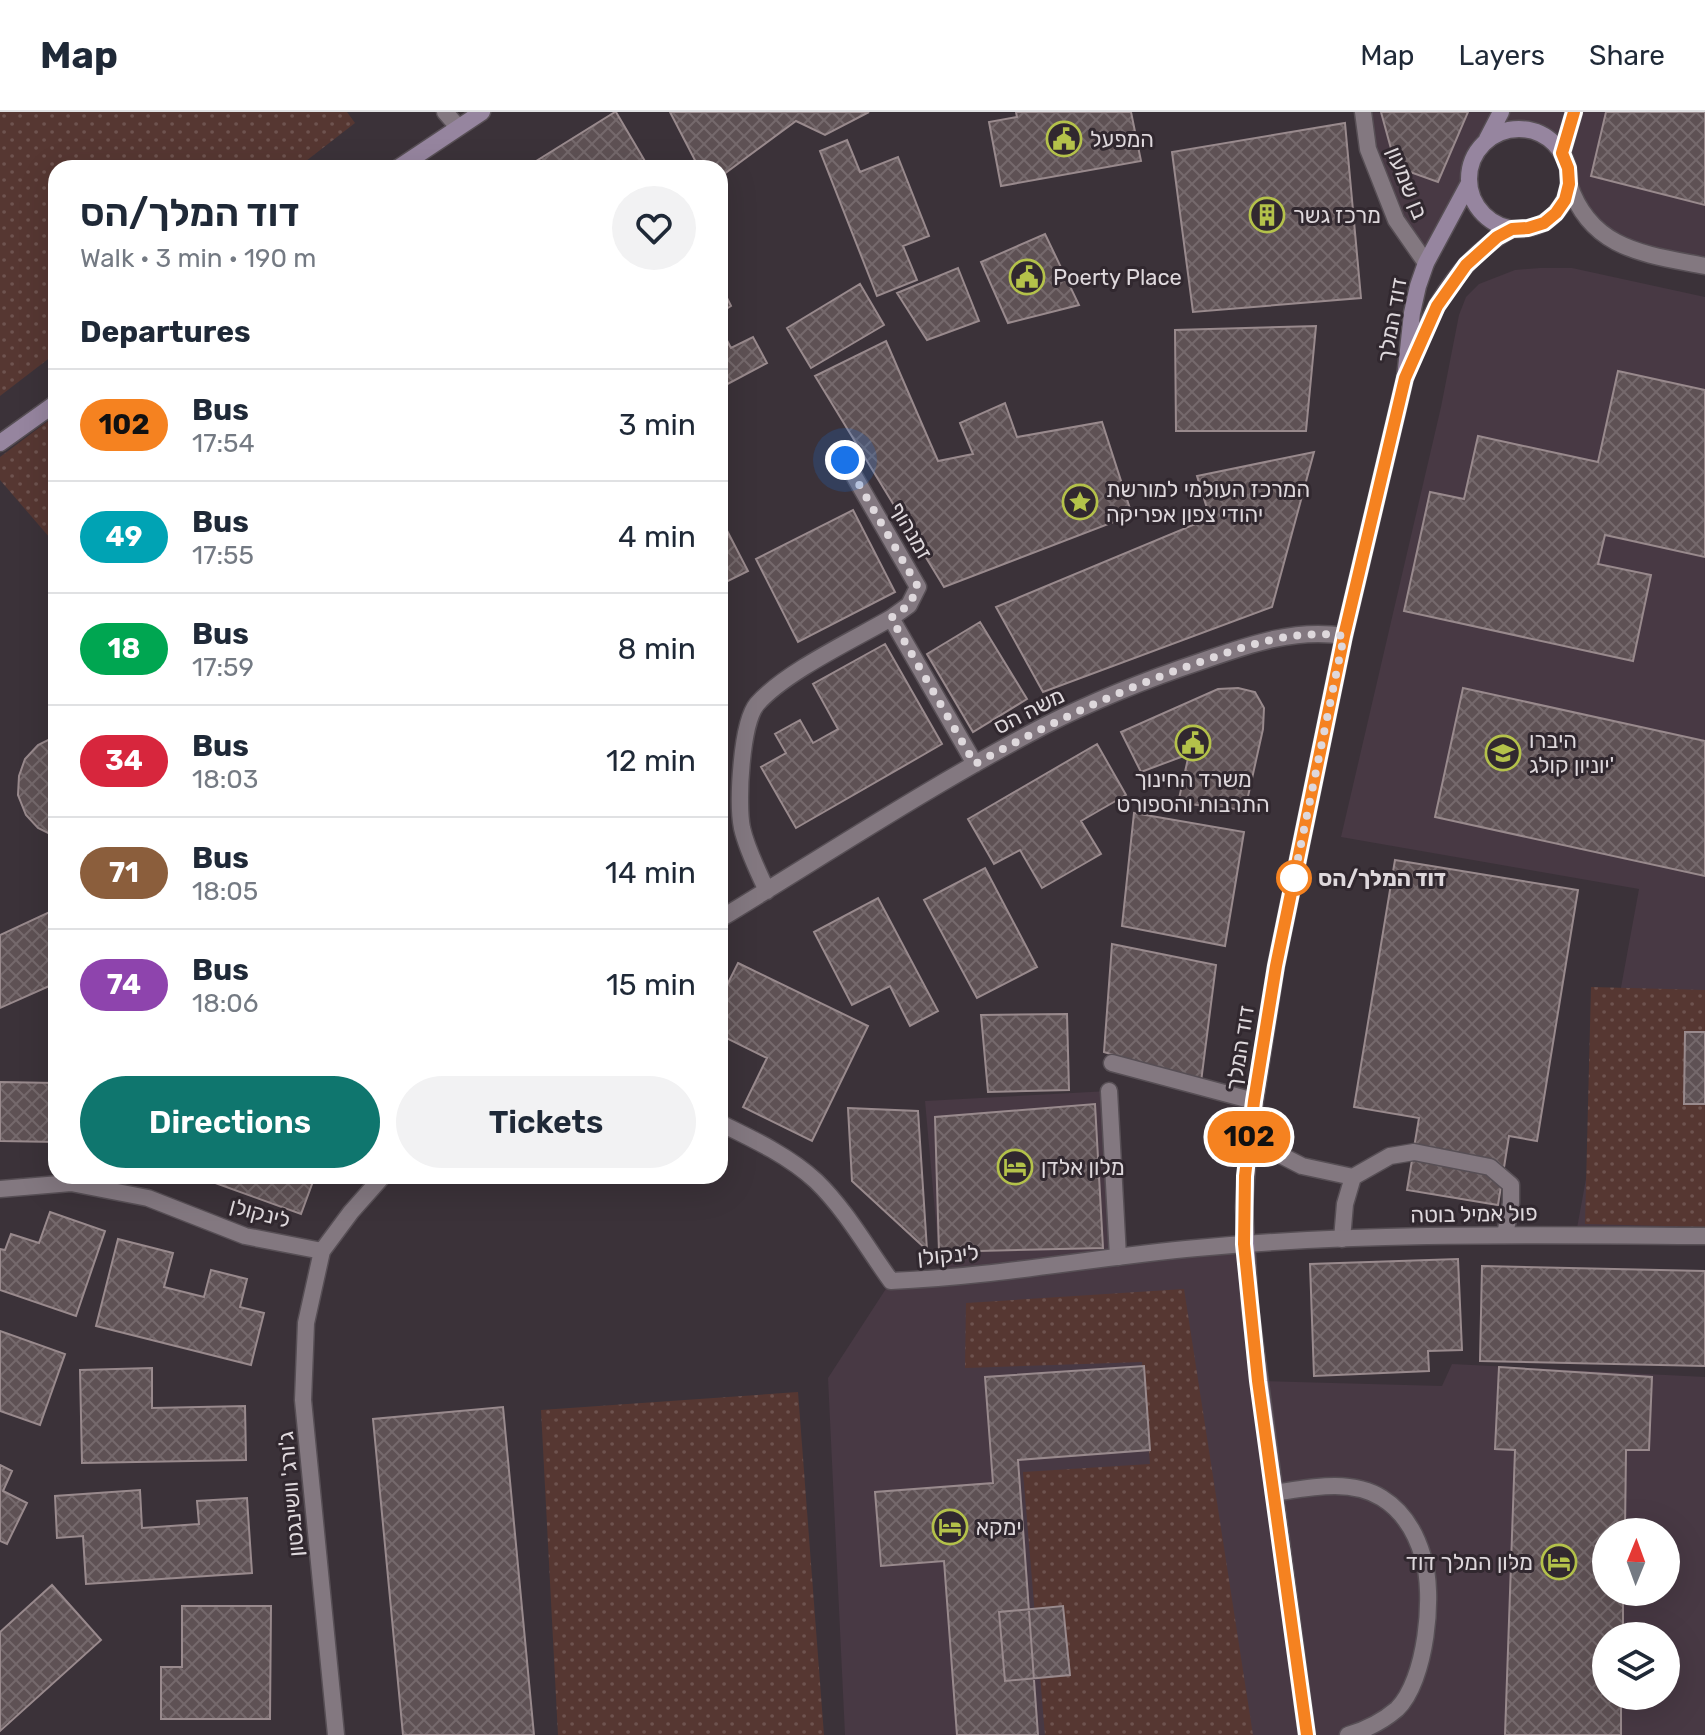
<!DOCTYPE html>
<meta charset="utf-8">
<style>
body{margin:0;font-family:Rubik,Heebo,sans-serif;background:#f2f2f3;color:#1f2937;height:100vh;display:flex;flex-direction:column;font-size:30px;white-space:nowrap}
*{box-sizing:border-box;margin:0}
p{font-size:26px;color:#747a83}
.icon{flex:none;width:44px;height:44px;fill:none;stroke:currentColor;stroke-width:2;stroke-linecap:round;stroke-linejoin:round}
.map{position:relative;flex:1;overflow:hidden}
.drawer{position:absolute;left:48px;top:48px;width:680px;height:1024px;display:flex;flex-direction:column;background:#fff;border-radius:24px;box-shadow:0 8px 32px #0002}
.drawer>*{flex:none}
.badge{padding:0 16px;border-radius:26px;font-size:28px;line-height:52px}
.needle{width:52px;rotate:1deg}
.buttons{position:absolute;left:1592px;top:1406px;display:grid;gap:16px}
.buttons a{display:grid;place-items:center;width:88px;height:88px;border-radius:50%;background:#fff;box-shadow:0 8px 32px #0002;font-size:40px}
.you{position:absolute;width:40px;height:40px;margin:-20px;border:6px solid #fff;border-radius:50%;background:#1a73e8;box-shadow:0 0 0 12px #1a73e833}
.map>.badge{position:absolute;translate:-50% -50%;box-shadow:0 0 0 4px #fff}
h2{padding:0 32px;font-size:30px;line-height:72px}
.round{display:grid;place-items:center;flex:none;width:84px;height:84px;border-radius:42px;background:#f2f2f3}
.headline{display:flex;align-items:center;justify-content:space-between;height:136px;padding:0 32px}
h1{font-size:38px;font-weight:600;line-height:60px}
.action{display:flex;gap:16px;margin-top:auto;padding:16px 32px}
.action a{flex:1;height:92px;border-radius:48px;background:#0f766e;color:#fff;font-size:32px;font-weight:600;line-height:92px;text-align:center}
.action a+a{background:#f2f2f3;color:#1f2937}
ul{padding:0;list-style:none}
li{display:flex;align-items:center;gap:24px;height:112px;padding:0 32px;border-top:2px solid #e0e1e3}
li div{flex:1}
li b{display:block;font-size:30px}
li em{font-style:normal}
li .badge{min-width:88px;font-weight:700;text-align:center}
header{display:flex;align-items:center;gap:48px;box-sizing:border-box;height:112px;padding:0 40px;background:#fff;border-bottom:2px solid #e0e1e3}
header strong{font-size:38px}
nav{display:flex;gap:44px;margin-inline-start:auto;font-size:28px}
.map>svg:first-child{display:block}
.built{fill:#483944;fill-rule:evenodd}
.park{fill:url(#park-dots)}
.building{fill:url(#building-cross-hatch);stroke:#998a8d;stroke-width:2}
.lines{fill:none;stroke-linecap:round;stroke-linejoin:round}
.lane-casing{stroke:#574f55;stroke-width:19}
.street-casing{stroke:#574f55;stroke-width:19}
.secondary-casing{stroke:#574f55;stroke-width:19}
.lane{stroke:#837880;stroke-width:16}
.street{stroke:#837880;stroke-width:16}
.secondary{stroke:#96859f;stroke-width:16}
.line-casing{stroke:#fff;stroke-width:18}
.line{stroke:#f58220;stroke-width:12}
.walk{stroke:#ded8dc;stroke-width:8;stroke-dasharray:0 14.4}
.stop-dot{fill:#fff;stroke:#f58220;stroke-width:4}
.labels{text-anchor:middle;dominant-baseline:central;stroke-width:6;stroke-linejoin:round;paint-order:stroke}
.poi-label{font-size:22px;fill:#ded8dc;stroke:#31282f;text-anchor:start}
.street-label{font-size:22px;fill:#ded8dc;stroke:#31282f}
.stop-label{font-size:22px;font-weight:bold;fill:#ded8dc;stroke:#31282f;text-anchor:start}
</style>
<header>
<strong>Map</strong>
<nav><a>Map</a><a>Layers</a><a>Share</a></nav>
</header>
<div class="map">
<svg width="1705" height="1623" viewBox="0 0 1705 1623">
<defs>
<pattern id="park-dots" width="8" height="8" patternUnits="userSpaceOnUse" patternTransform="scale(2)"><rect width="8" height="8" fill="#563732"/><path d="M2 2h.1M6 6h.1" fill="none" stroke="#6e534f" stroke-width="1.8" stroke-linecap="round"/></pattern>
<pattern id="building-cross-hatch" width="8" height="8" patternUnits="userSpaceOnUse" patternTransform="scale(2)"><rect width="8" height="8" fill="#5e5154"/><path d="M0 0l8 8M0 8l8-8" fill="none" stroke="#75696c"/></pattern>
</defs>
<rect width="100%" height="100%" fill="#3b3239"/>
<path class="built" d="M1363,0H1705V154L1607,126L1569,72L1568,56L1562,41L1550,28L1536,20L1519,17L1502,20L1487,28L1476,41L1469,57L1468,73L1426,151L1403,121Z
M1540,156H1572L1705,185V1129L1575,1127L1639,777L1341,725L1441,295L1459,203L1466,185L1479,172L1515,158Z
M1109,979L1118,1144L1244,1132L1259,1269L1442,1274L1452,1252L1705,1265V1623H845L828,1266L891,1169L941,1167L925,989ZM1606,1420H1666V1480H1606ZM1606,1524H1666V1584H1606Z"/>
<path class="park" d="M0,0H347L355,11L297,56H56V241L0,284Z
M56,303V433L0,368V345Z
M1591,875L1705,878V1115L1585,1112Z
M1184,1177L1253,1623H1045L1023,1360L1150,1352L1142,1250L965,1256L966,1191Z
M798,1280L824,1623H558L541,1298Z"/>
<path class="building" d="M616,0L649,56H525L615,0Z
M670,0H869L825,23L796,9L720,65V56H699Z
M1016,0H1131L1141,49L1001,74L989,10L1017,5Z
M1381,0H1468L1438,70L1396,55Z
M1606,0H1705V93L1591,64Z
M1345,11L1361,186L1193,200L1172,40Z
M847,28L860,60L898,45L929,124L903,134L917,168L877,184L820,39Z
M1045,122L1079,193L1008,211L981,150Z
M958,156L979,209L927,228L897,181Z
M720,172L731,194L720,201Z
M860,172L884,213L811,256L787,216Z
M1316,214L1306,319H1176L1175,218Z
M720,215L731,236L753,225L767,251L720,276Z
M886,229L938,349L973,342L960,311L1005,291L1017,325L1102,310L1132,403L944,475L815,264Z
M1618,259L1705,278V445L1605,423L1598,452L1651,463L1633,549L1404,499L1430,380L1464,387L1478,324L1598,350Z
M1314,340L1272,495L1043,580L996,495L1210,406L1197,364Z
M853,398L895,480L798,530L756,447Z
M720,405L748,459L720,473Z
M980,510L1027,587L973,620L927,542Z
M885,532L942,632L796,716L761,655L786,641L775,622L800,608L813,631L838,617L813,572Z
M1238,576L1255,580L1264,596L1263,617L1245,698L1178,691L1189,642L1141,660L1121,620L1218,577Z
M1463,576L1705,629V764L1435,705Z
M56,624V725L38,716L26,703L18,683L19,664L25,647L38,633Z
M1097,632L1126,683L1081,709L1101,742L1042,776L1020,738L994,752L968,707Z
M720,685H724L727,748H720Z
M1134,701L1244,720L1225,834L1122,814Z
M1395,748L1578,778L1537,1029L1509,1024L1498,1093L1407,1078L1419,1006L1354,995Z
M985,756L1037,855L977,886L924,788Z
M878,786L938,899L910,914L890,874L852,893L814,820Z
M56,797V871L0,896V823Z
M1112,832L1216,853L1201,970L1104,940Z
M738,851L868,914L812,1029L743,995L767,946L720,923V887Z
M1067,902L1069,978L988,980L981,903Z
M1685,920H1705V992H1684Z
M0,970L56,971V1030L0,1029Z
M1095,992L1103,1136L939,1140L935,1005Z
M848,996L918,999L927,1138L852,1069Z
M196,1064H315L301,1102Z
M50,1100L105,1119L76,1204L0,1178V1137L5,1138L11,1122L39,1131Z
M118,1127L173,1141L164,1175L204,1185L211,1158L247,1167L240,1195L264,1201L251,1253L96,1214Z
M1458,1147L1462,1238L1428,1239L1429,1259L1314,1264L1310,1152Z
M1482,1154L1705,1159V1254L1480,1249Z
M0,1219L65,1242L40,1313L0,1299Z
M1144,1254L1150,1338L1018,1348L1038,1623H957L944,1449L881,1454L875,1380L993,1371L985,1265Z
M1499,1255L1652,1265L1649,1338H1626L1625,1420H1606V1480H1623V1524H1606V1584H1621V1623H1505L1515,1338L1495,1337Z
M152,1256V1296L245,1294L246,1348L82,1351L80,1258Z
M503,1295L534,1623H403L373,1307Z
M0,1353L12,1359L3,1379L27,1391L7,1432L0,1429Z
M140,1378L142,1416L199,1412L197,1389L247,1386L252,1461L86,1472L83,1424L57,1426L55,1384Z
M52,1473L101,1528L0,1619V1520Z
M182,1494H271L270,1607H161V1555H182Z
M1063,1494L1070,1563L1005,1569L999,1500Z"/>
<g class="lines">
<g class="lane-casing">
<path id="lane" d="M1112,951L1254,989
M1109,979L1118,1145
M1249,1027L1302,1054L1353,1065
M1342,1127L1345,1092L1353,1065L1390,1044L1414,1040L1490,1055L1511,1073V1091L1505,1123
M1274,1381C1308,1376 1350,1366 1382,1386C1403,1399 1416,1421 1423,1445C1435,1482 1426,1569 1397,1597C1383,1609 1365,1618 1348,1623"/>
</g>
<g class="street-casing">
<path id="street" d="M445,0L458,15
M1363,0L1368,37L1396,108L1426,151
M1569,72C1591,138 1645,142 1705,154
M845,348L918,475L909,493L891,506
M767,779C758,759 747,738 742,716C737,691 741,611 757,592C785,560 853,528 891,506L975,652
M720,807C827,742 933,672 1044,614C1095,588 1148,567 1202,549C1248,533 1294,516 1344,524
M720,1011C753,1027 789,1044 816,1069C846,1098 867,1136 891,1169C994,1165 1095,1145 1197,1136C1366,1120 1536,1123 1705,1124
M0,1077L71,1071L148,1086L245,1124L322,1139
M336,1623L303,1288L306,1211L322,1139L351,1100L383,1064"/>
</g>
<g class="secondary-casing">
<path id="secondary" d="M1469 67a50 50 0 1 1 100 0a50 50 0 1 1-100 0Z
M1487,27L1501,0
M1562,41L1574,0
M398,56L482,0
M1413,246C1432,194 1462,144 1512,117
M0,331L56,291
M1307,1623L1250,1196L1244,1095L1249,1027L1276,854L1344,524L1405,266L1412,201L1418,174L1426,151L1468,73"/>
</g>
<use href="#lane" class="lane"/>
<use href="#street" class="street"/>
<use href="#secondary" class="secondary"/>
</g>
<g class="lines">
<g class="line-casing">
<path id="line" d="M1307,1623L1258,1269L1244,1132L1245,1064L1254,989L1276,854L1344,524L1405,266L1437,194L1466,153L1497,125L1512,117L1528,116L1544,111L1556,101L1565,88L1569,72L1568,56L1562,41L1574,0"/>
</g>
<use href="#line" class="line"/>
<path class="walk" d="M845,348L918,475L909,493L891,506L975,652C1050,611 1125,575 1206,548C1251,532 1296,517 1344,524L1294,766"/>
</g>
<defs>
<g id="civic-ring" transform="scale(1.8)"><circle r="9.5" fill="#31282f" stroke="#b4c24a" stroke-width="1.5"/><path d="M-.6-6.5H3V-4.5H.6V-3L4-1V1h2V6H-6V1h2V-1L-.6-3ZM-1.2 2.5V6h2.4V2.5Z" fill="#b4c24a"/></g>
<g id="building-ring" transform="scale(1.8)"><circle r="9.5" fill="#31282f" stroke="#b4c24a" stroke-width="1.5"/><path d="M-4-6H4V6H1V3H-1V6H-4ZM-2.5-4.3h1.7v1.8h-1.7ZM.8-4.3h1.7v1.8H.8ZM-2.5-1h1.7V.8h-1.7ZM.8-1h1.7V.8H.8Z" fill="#b4c24a"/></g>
<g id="sight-ring" transform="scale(1.8)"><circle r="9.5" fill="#31282f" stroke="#b4c24a" stroke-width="1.5"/><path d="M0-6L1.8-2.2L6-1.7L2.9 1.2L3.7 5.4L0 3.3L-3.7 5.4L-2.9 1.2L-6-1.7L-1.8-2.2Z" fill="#b4c24a"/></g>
<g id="university-ring" transform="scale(1.8)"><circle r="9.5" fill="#31282f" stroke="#b4c24a" stroke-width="1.5"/><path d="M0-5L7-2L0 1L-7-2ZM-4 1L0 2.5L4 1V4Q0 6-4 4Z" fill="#b4c24a"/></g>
<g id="hotel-ring" transform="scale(1.8)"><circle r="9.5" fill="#31282f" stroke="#b4c24a" stroke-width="1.5"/><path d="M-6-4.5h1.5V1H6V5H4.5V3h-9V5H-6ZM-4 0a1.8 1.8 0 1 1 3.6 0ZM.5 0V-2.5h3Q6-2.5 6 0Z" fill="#b4c24a"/></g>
</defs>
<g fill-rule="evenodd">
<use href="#civic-ring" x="1064" y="27"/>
<use href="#building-ring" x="1267" y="103"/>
<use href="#civic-ring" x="1027" y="165"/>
<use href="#sight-ring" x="1080" y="390"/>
<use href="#civic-ring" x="1193" y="631"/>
<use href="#university-ring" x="1503" y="641"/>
<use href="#hotel-ring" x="1015" y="1055"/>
<use href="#hotel-ring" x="950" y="1415"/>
<use href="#hotel-ring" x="1559" y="1450"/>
</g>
<circle class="stop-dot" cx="1294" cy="766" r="16"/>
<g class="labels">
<g class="poi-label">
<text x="1090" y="27">המפעל</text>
<text x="1293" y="103">מרכז גשר</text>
<text x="1053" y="165">Poerty Place</text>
<text x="1106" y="377">המרכז העולמי למורשת<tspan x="1106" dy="25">יהודי צפון אפריקה</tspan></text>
<text x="1529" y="628">היברו<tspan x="1529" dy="25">יוניון קולג'</tspan></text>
<text x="1193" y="667" text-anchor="middle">משרד החינוך<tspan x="1193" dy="25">התרבות והספורט</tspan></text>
<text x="1041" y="1055">מלון אלדן</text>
<text x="976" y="1415">ימקא</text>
<text x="1533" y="1450" text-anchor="end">מלון המלך דוד</text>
</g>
<g class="street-label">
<text transform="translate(1407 71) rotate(68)">בן שמעון</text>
<text transform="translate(1392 208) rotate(-80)">דוד המלך</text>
<text transform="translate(911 419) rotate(60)">זמנהוף</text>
<text transform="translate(1029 599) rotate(-27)">משה הס</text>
<text transform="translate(1240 936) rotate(-81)">דוד המלך</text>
<text transform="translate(260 1101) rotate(15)">לינקולן</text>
<text transform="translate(1474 1102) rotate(-1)">פול אמיל בוטה</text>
<text transform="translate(948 1143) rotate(-5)">לינקולן</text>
<text transform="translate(291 1382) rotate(-95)">ג'ורג' וושינגטון</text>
</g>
<g class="stop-label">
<text x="1318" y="766">דוד המלך/הס</text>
</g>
</g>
</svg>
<div class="buttons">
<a><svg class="needle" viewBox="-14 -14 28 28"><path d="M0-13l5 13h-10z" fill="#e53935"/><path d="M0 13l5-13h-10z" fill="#747a83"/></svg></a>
<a><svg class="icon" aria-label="layers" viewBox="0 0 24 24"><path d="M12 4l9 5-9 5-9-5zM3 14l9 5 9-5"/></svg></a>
</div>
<div class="you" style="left:845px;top:348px"></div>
<b class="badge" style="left:1249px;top:1025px;background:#f58220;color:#111">102</b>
<section class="drawer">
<div class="headline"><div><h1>דוד המלך/הס</h1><p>Walk · 3 min · 190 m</p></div><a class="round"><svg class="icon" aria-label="heart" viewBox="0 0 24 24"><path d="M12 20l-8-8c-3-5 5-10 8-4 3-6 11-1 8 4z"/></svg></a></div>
<h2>Departures</h2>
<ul>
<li><span class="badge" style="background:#f58220;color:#111">102</span><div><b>Bus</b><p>17:54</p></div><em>3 min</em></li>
<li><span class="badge" style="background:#00a3b4;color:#fff">49</span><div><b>Bus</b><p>17:55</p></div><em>4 min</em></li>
<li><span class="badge" style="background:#00a651;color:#fff">18</span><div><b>Bus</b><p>17:59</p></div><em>8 min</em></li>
<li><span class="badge" style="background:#d7263d;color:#fff">34</span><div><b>Bus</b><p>18:03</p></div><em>12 min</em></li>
<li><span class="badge" style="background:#8b5e3c;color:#fff">71</span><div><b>Bus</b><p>18:05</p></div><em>14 min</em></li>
<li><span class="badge" style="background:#8e44ad;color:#fff">74</span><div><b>Bus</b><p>18:06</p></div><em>15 min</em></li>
</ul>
<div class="action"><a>Directions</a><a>Tickets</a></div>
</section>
</div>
